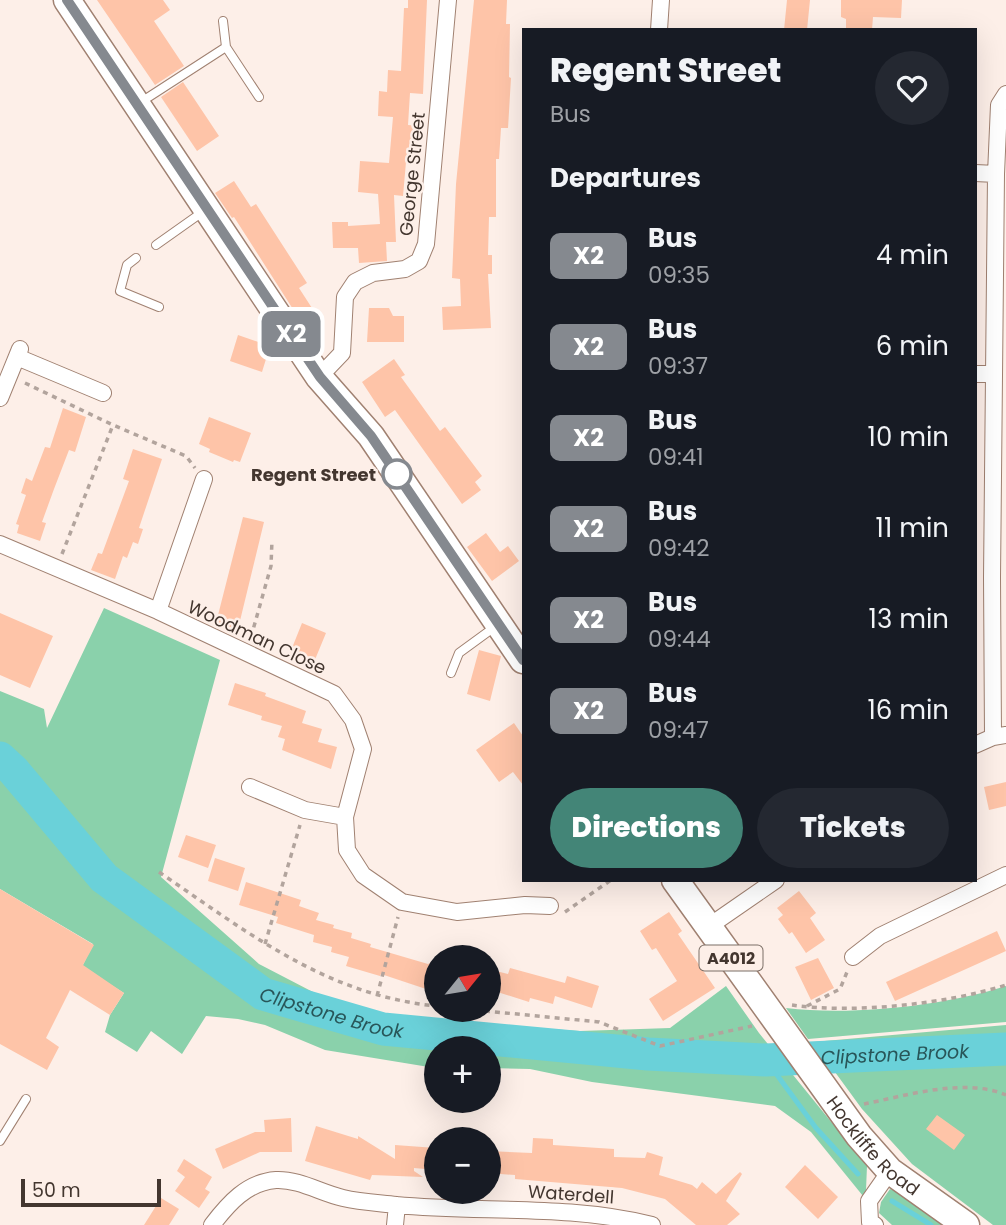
<!DOCTYPE html>
<meta charset="utf-8">
<style>
body{margin:0;font-family:Poppins,sans-serif;background:#242831;color:#f1f3f6;height:100vh;display:flex;flex-direction:column;font-size:26px;white-space:nowrap}
*{box-sizing:border-box;margin:0}
p{font-size:23px;color:#9ea1a6}
.icon{flex:none;width:38px;height:38px;fill:none;stroke:currentColor;stroke-width:2;stroke-linecap:round;stroke-linejoin:round}
.map{position:relative;flex:1;overflow:hidden}
.sheet{position:absolute;left:522px;top:28px;width:455px;height:854px;display:flex;flex-direction:column;background:#171b24;border-radius:0px;box-shadow:0 7px 28px #0002}
.sheet>*{flex:none}
.badge{padding:0 14px;border-radius:10px;font-size:24px;line-height:46px}
.needle{width:46px;rotate:60deg}
.controls{position:absolute;left:424px;top:945px;display:grid;gap:14px}
.controls a{display:grid;place-items:center;width:77px;height:77px;border-radius:50%;background:#171b24;box-shadow:0 7px 28px #0002;font-size:35px}
.scale{position:absolute;left:21px;bottom:18px;width:140px;box-sizing:border-box;padding-left:7px;border:4px solid #43362f;border-top:0;font-size:19px;line-height:24px;white-space:nowrap;color:#43362f;-webkit-text-stroke:5px #fdefe8;paint-order:stroke}
.map>.badge{position:absolute;translate:-50% -50%;box-shadow:0 0 0 4px #fff}
h2{padding:0 28px;font-size:26px;line-height:63px}
.round{display:grid;place-items:center;flex:none;width:74px;height:74px;border-radius:37px;background:#242831}
.headline{display:flex;align-items:center;justify-content:space-between;height:119px;padding:0 28px}
h1{font-size:33px;font-weight:800;line-height:52px}
.action{display:flex;gap:14px;margin-top:auto;padding:14px 28px}
.action a{flex:1;height:80px;border-radius:42px;background:#438577;color:#fff;font-size:28px;font-weight:800;line-height:80px;text-align:center}
.action a+a{background:#242831;color:#f1f3f6}
ul{padding:0;list-style:none}
li{display:flex;align-items:center;gap:21px;height:91px;padding:0 28px}
li div{flex:1}
li b{display:block;font-size:26px}
li em{font-style:normal}
li .badge{min-width:77px;font-weight:700;text-align:center}
.map>svg:first-child{display:block}
.green{fill:#8ad1ab}
.lines{fill:none;stroke-linecap:round;stroke-linejoin:round}
.stream{stroke:#6ad1d9;stroke-width:5}
.river{stroke:#6ad1d9;stroke-width:33}
.building{fill:#fec4a8}
.service-casing{stroke:#a08171;stroke-width:10}
.minor-casing{stroke:#a08171;stroke-width:18}
.primary-casing{stroke:#a08171;stroke-width:29}
.path{stroke:#b2a49d;stroke-width:3.5;stroke-dasharray:5 5;stroke-linecap:butt}
.service{stroke:#fff;stroke-width:8}
.minor{stroke:#fff;stroke-width:16}
.primary{stroke:#fff;stroke-width:26}
.line-casing{stroke:#fff;stroke-width:16}
.line{stroke:#85898f;stroke-width:10}
.stop-dot{fill:#fff;stroke:#85898f;stroke-width:3.5}
.labels{text-anchor:middle;dominant-baseline:central;stroke-width:5;stroke-linejoin:round;paint-order:stroke}
.shield{fill:#fdefe8;stroke:#7b6e66;stroke-width:2}
.shield-label{font-size:16px;font-weight:bold;fill:#43362f}
.street-label{font-size:18px;fill:#43362f;stroke:#fdefe8}
.stop-label{font-size:18px;font-weight:bold;fill:#43362f;stroke:#fdefe8;text-anchor:end}
.water-label{font-size:19px;font-style:italic;fill:#285659;stroke:#fdefe8}
</style>
<div class="map">
<svg width="1006" height="1225" viewBox="0 0 1006 1225">
<rect width="100%" height="100%" fill="#fdefe8"/>
<path class="green" d="M104,608L220,660L161,877L259,964L338,1005L427,1021L580,1031L670,1028L726,986L759,1033L867,1166L866,1190L863,1196L811,1132L775,1106L592,1082L530,1069L488,1068V1048H436L435,1068L325,1050L265,1025L238,1019L206,1016L182,1054L151,1031L137,1052L105,1032L110,1015L124,993L82,967L93,944L0,889V691L44,709L47,728Z
M1006,986V1022L808,1039L786,1008C851,1016 944,1006 1006,986Z
M1006,1025V1225H993L912,1164L862,1109L813,1042Z
M890,1189L903,1194L945,1225H892L879,1213L881,1202Z"/>
<g class="lines">
<path class="stream" d="M766,1060L816,1128L858,1174
M892,1201L931,1225"/>
<path class="river" id="s1" d="M0,758L13,770L104,878L263,994L383,1029L648,1054L766,1060L1006,1049"/>
</g>
<path class="building" d="M97,0H163L170,10L154,21L184,66L155,85Z
M408,0H427L423,94L410,93L408,125L419,126L415,163L406,162L403,196L394,195L396,242H386L387,261L359,263L358,248H333L332,222H348V226L380,224L378,194L358,192L360,161L389,163L393,117L378,116L379,91L387,92L388,70L401,71L404,8H408Z
M474,0H507L506,24H510L509,77L511,78L508,128H501L499,159H496V217H489L488,255H492V274H488L491,328L443,330L442,307L461,306L460,279L452,278L456,184Z
M787,0H810L807,30H784Z
M841,0H902L901,18L873,17L872,30H846V19L841,17Z
M183,82L219,136L197,151L161,97Z
M234,181L251,207L256,204L307,283L299,288L321,322L307,331L234,217L232,218L215,193Z
M369,308H389L393,316H404V342H367Z
M238,335L270,346L262,372L230,361Z
M394,359L405,375L401,377L440,431L445,427L482,476L475,482L481,490L462,504L395,410L385,417L362,382Z
M63,408L86,417L75,452L69,450L54,489L42,522L46,523L40,541L17,533L19,525L16,524L26,495L21,493L26,478L32,481L45,447L50,448Z
M209,417L251,433L240,462L234,460L233,462L209,452L210,449L199,444Z
M133,449L162,459L139,528L143,529L138,544L133,542L127,558L123,556L115,579L91,570L98,553L102,554L129,481L123,479Z
M243,517L264,522L238,629L216,623Z
M486,533L500,552L508,546L519,561L492,581L467,547Z
M0,613L53,636L30,688L0,675Z
M302,623L326,633L314,662L290,653Z
M479,650L501,656L490,701L467,694Z
M235,683L266,693L265,696L306,711L302,723L322,729L318,742L337,747L331,769L282,750L285,739L278,737L282,726L261,720L262,716L228,705Z
M514,723L523,736V785L513,772L499,782L476,750Z
M1006,782V806L989,810L984,787Z
M186,835L216,845L208,868L178,857Z
M215,858L245,868L238,891L208,881Z
M246,882L301,900L299,906L319,913L316,920L334,925L333,928L352,933L351,938L371,944L370,947L428,964L436,960V987L428,985L426,989L381,974L380,976L346,966L349,957L331,952L332,947L313,942L314,935L276,923L278,917L239,905Z
M0,889L94,945L83,965L124,993L110,1015L70,990L46,1038L59,1047L47,1070L0,1044Z
M799,891L816,913L810,918L825,940L806,953L792,932L789,934L778,919L783,915L777,908Z
M669,912L682,931L678,934L715,988L663,1021L649,999L677,981L656,948L652,950L640,931Z
M997,931L1006,951L895,1001L886,982Z
M818,958L834,988L811,1000L795,967Z
M510,968L565,983L567,976L599,986L592,1008L555,996L553,1004L530,998L529,1002L488,989V969L508,974Z
M937,1115L965,1135L954,1150L926,1129Z
M291,1118L292,1152H260L223,1169L215,1149L255,1132H265L264,1120Z
M316,1126L358,1139V1136L395,1159V1145L436,1148V1170L414,1168V1171L423,1177L372,1175L370,1180L305,1161Z
M533,1138L553,1139V1145L614,1149V1157L645,1158L647,1152L663,1157L659,1175L692,1185L697,1189L702,1182L716,1194L740,1172L742,1174L726,1201L740,1214L727,1225H696L665,1199L622,1188L515,1179V1175L488,1173V1151L532,1153Z
M184,1159L212,1177L205,1189L210,1192L199,1208L175,1191L185,1177L177,1171Z
M805,1165L838,1197L818,1219L785,1187Z
M161,1198L179,1209L169,1225H144Z"/>
<g class="lines">
<g class="service-casing">
<path id="service" d="M223,21L226,47L259,97
M141,102L226,47
M156,245L204,211
M136,258L127,265L120,291L159,307
M451,673L459,653L496,626
M0,1141L26,1099"/>
</g>
<g class="minor-casing">
<path id="minor" d="M659,30L661,0
M975,173L996,174
M17,357L103,393
M975,374H994
M319,377L342,353L345,297L355,282L373,273L405,269L419,261L426,244L448,0
M0,398L20,349
M0,544L158,611L334,694L353,720L363,749L345,817L347,850L363,875L402,902L457,912L525,905L550,906
M158,611L204,479
M993,737L992,578L996,174L999,105L1006,94
M975,745L993,737L1006,735
M250,787L305,810L345,817
M708,927L776,880
M853,957L880,936L1006,875
M212,1225C228,1204 247,1182 276,1180C299,1179 321,1193 343,1198C360,1202 379,1203 396,1205C481,1213 568,1204 652,1225
M395,1225L397,1205
M875,1225L870,1222L869,1201L890,1171"/>
</g>
<g class="primary-casing">
<g id="primary">
<path d="M67,0L319,377L371,436L523,660"/>
<path id="s2" d="M675,880L859,1136L890,1171L966,1225"/>
</g>
</g>
<path class="path" d="M25,383L113,425L186,456L195,468
M62,554L113,425
M251,637L271,566L272,540
M159,872C247,932 326,995 436,1006
M565,912L611,880
M265,944L300,825
M377,996L398,917
M792,1005C854,1014 946,1004 1006,985
M807,1006L840,989L847,972
M475,1010L599,1022L660,1046L752,1026
M864,1104C905,1096 965,1077 1006,1095"/>
<use href="#service" class="service"/>
<use href="#minor" class="minor"/>
<use href="#primary" class="primary"/>
</g>
<g class="lines">
<g class="line-casing">
<path id="line" d="M67,0L320,377L371,436L523,660"/>
</g>
<use href="#line" class="line"/>
</g>
<circle class="stop-dot" cx="397" cy="474" r="14"/>
<g class="labels">
<rect class="shield" x="699.5" y="945.5" width="63" height="25" rx="5"/>
<g class="shield-label">
<text x="731" y="958">A4012</text>
</g>
<g class="street-label">
<text transform="translate(412 174) rotate(-84)">George Street</text>
<text transform="translate(257 637) rotate(25)">Woodman Close</text>
<text stroke="none"><textPath href="#s2" startOffset="332">Hockliffe Road</textPath></text>
<text transform="translate(571 1194) rotate(4)">Waterdell</text>
</g>
<g class="stop-label">
<text x="376" y="474">Regent Street</text>
</g>
<g class="water-label">
<text stroke="none"><textPath href="#s1" startOffset="427">Clipstone Brook</textPath></text>
<text stroke="none"><textPath href="#s1" startOffset="994">Clipstone Brook</textPath></text>
</g>
</g>
</svg>
<div class="controls">
<a><svg class="needle" viewBox="-14 -14 28 28"><path d="M0-13l5 13h-10z" fill="#e53935"/><path d="M0 13l5-13h-10z" fill="#9ea1a6"/></svg></a>
<a>+</a>
<a>−</a>
</div>
<div class="scale">50 m</div>
<b class="badge" style="left:291px;top:334px;background:#85898f;color:#fff">X2</b>
<section class="sheet">
<div class="headline"><div><h1>Regent Street</h1><p>Bus</p></div><a class="round"><svg class="icon" aria-label="heart" viewBox="0 0 24 24"><path d="M12 20l-8-8c-3-5 5-10 8-4 3-6 11-1 8 4z"/></svg></a></div>
<h2>Departures</h2>
<ul>
<li><span class="badge" style="background:#85898f;color:#fff">X2</span><div><b>Bus</b><p>09:35</p></div><em>4 min</em></li>
<li><span class="badge" style="background:#85898f;color:#fff">X2</span><div><b>Bus</b><p>09:37</p></div><em>6 min</em></li>
<li><span class="badge" style="background:#85898f;color:#fff">X2</span><div><b>Bus</b><p>09:41</p></div><em>10 min</em></li>
<li><span class="badge" style="background:#85898f;color:#fff">X2</span><div><b>Bus</b><p>09:42</p></div><em>11 min</em></li>
<li><span class="badge" style="background:#85898f;color:#fff">X2</span><div><b>Bus</b><p>09:44</p></div><em>13 min</em></li>
<li><span class="badge" style="background:#85898f;color:#fff">X2</span><div><b>Bus</b><p>09:47</p></div><em>16 min</em></li>
</ul>
<div class="action"><a>Directions</a><a>Tickets</a></div>
</section>
</div>
